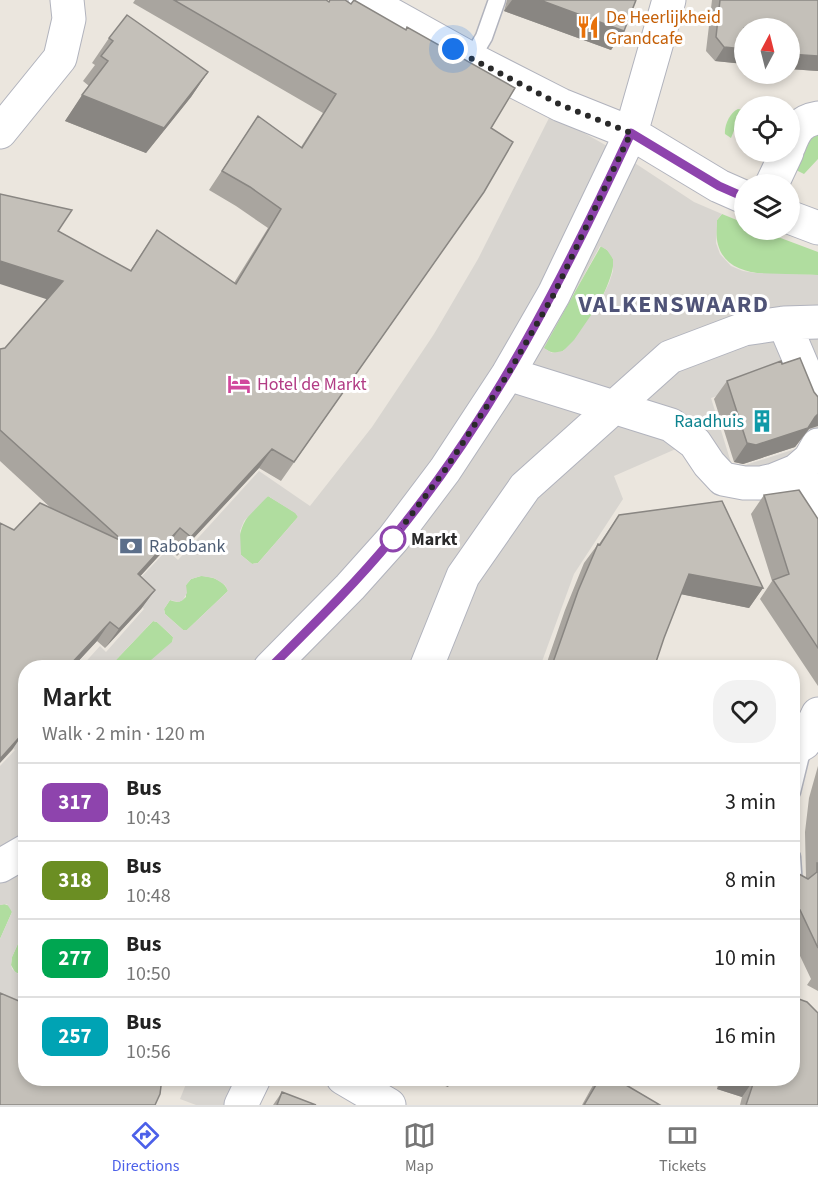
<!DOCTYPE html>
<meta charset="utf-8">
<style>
body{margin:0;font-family:"Source Sans 3",sans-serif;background:#f2f2f2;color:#222;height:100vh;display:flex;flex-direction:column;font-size:22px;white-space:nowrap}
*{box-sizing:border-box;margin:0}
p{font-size:20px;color:#767676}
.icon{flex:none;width:33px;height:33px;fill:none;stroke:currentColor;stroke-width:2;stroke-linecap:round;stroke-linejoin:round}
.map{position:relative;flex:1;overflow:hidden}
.drawer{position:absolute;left:18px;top:660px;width:782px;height:426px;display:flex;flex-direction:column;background:#fff;border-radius:24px;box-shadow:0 3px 9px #0003}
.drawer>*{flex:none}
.badge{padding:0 12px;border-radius:9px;font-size:21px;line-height:39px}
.needle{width:39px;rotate:7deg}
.buttons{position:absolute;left:734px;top:18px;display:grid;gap:12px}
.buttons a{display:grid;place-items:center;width:66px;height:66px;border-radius:50%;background:#fff;box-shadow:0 3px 9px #0003;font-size:30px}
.you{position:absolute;width:30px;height:30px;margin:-15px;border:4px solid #fff;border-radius:50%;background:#1a73e8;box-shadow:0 0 0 9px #1a73e833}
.map>.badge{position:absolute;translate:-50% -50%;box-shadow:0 0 0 3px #fff}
.round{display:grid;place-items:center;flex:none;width:63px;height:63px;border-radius:24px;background:#f2f2f2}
.head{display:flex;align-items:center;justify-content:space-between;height:102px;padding:0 24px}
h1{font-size:28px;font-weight:600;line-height:45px}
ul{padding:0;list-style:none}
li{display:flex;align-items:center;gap:18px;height:78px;padding:0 24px;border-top:2px solid #e0e0e0}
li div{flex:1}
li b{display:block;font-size:22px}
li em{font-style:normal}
li .badge{min-width:66px;font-weight:700;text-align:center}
.tabs{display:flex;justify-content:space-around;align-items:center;height:84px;border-top:2px solid #e0e0e0;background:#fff;font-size:16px;color:#767676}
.tabs a{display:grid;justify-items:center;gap:3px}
.tabs .on{color:#4c60e9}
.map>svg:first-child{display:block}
.green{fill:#b0dd9f}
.plaza{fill:#d8d5d0;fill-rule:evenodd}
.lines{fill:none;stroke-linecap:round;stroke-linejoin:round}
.lane-casing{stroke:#b1b3bd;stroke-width:19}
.street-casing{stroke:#b1b3bd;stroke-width:35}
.lane{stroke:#fff;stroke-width:16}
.street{stroke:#fff;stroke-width:33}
.wall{fill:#a9a59f}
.shaded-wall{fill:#898682}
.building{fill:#c4c0b9;stroke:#898682;stroke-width:1.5}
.line-casing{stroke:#fff;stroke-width:14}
.line{stroke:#8e44ad;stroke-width:9}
.walk{stroke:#2a2a2a;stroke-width:6;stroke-dasharray:0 10.8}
.stop-dot{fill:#fff;stroke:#8e44ad;stroke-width:3}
.labels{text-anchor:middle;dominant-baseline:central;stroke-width:6;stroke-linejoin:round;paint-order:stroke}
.food-label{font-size:18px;fill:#c56008;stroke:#fff;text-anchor:start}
.hotel-label{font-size:18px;fill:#b23c85;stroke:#fff;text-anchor:start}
.culture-label{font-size:18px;fill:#0d838f;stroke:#fff;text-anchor:end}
.stop-label{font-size:18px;font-weight:bold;fill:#2a2a2a;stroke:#fff;text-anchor:start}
.service-label{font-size:18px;fill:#4e5e75;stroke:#fff;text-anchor:start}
.district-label{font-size:24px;font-weight:bold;letter-spacing:1.5px;fill:#4f5377;stroke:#fff}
</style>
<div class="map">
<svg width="818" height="1105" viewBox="0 0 818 1105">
<rect width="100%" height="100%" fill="#ebe6de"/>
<path class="green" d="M738,109L744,110V132L735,128L731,138L725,134C724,126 730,112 738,109Z
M818,130V159L804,174L794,169L807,139Z
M722,214L744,223V230H759L818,252V275C773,273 709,285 717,220Z
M601,246C606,249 611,252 613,259C617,279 579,345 561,352C554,355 549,351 543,348Z
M268,496L296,513L298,517L258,563L252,564L241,555C234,530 249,511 268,496Z
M201,576C211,576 225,581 228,591L187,630H183L165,614L164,609L170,600C177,603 181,602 186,597V585L191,579Z
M153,621L157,622L173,637L172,644L143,667L112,668L114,662Z
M4,904L10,906L12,912L0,939V905Z
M25,928V977L15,972L11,965L12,957Z"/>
<path class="plaza" d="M551,114L621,154L694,202L722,214L717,220L716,243L720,254L731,266L743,271L755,273L818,275V464L807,487L763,501L738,498L685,445L614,476L623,499L574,574L540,667H143L173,641V637L157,622L153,621L114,662L112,667L80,668L100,646L106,652L144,609L127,592L167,550L178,560L259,471L310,506L372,427L434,334L478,259ZM600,246L607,250L613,259V271L609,283L600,302L574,340L563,351L552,353L544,348ZM791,372L814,443L733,469L711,398ZM268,496L295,513L298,517L258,563L252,564L241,555L240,531L244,521ZM201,576L214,578L225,585L228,591L187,630H183L165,614L164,609L170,600L179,602L183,600L187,593L186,585L191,579Z
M25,727V928L12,957L11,965L12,969L18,974L25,977V1008L0,1010V939L12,912L7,904L0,905V766L15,750L9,745Z
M188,1079H235L224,1105H196L180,1099Z"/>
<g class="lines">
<g class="lane-casing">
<path id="lane" d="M471,59L484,37L497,0
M792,792L804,743
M792,857L794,887"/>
</g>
<g class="street-casing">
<path id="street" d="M365,0L471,59L561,105L631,133L719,186L744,197
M0,132L60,58L69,19L67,0
M789,146C795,130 800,121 818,118
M772,184L787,152
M789,217L818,228
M784,323L818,403
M508,374L671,425L695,443L709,464L723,479L744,483H761L774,480L796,471L810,459L818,445
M796,471L818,504
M270,668L350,587L393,539L445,470L508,374L554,294L631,133L669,0
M426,668L463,576L525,487L670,357L744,329L784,323L818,322
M792,750L804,743L818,714
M0,866L26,851
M343,1078L389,1105
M241,1105L254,1078"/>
</g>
<use href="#lane" class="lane"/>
<use href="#street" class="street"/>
</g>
<path class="wall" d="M135,0H326L328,2L330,0H345L491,128L484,192L281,481L259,468L177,556L167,547L140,576L155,590L141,609L105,648L97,641L72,668H26V723L21,728L12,750L14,530L52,509L0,461V349L5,348L47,299L58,231L130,271L157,230L234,283L268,228L236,206L209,190L258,116L301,147L323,113L133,3Z
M507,0H636L624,31L611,50L504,11Z
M712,0H818V71L789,69V28H744V64L715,61L706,51Z
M109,38L208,72L191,97L146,153L65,121L89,86L83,81L95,65L92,63Z
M727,381L809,429L795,447L743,464L734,462L714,399Z
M764,495L818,519V686L760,599L772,581L751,514Z
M619,515L763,588L749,608L681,594L664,638L654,668H545L565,610L584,563L598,544H599Z
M818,766V991L807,985L811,979L792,939V879L806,878L805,832L809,798Z
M597,1078H627L626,1085L660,1105H582Z
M719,1078H792L818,1105H740L742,1097L717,1089Z
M282,1092L316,1105H273Z"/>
<path class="shaded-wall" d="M512,0H540L624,31L611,50L504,11Z
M724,47L744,49V64L715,61Z
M789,54L818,56V71L789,69Z
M208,72L191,97L146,153L65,121L82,95Z
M0,261L63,281L49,300L0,284Z
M818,414V426L809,429L795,447L743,464L734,462L747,443L815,417Z
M272,449L259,468L177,556L191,537Z
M180,528L167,547L125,593L138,574Z
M689,574L763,588L749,608L675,593Z
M155,590L141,609L105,648L119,629Z
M110,622L97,641L72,668H67Z
M25,731L12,750L0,763V759Z
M800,910L792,921V912Z
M424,1078H454L448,1087Z
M724,1078H755L742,1097L717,1089Z"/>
<path class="building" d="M174,0H326L329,2L330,0H345L351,4L354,0L406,30L407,27L515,88L491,128L513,142L484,192L294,462L272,449L191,537L180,528L138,574L155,590L119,629L110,622L67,668H26V719L21,724L23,726L21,728L25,731L0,759V523L14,530L40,503L124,542L0,430V349L5,348L63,281L0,261V194L72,210L58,231L131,271L157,230L236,284L281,209L250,187L222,171L258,116L302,148L336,94Z
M540,0H636L624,31Z
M720,0H818V56L789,54V28H744V49L724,47L716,37Z
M127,15L208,72L164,128L82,95L108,61L101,56L113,41L109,38Z
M800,358L814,392L818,397V414L815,417L808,428L756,445L747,443L727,381L781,361L782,364Z
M799,490L818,519V648L773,580L789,574L764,495Z
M722,501L763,588L689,574L664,638L654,668H551L578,591L598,544L600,545L619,515Z
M817,863H818V948L800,910L792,912V879L799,874L808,879L817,872Z
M0,993L26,1004V1078H162L160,1094L155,1105H0Z
M792,995L793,997L807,1002L818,1013V1105H746L755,1078H792Z
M600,1078H627L626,1085L660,1105H584Z
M282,1092L316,1105H277Z"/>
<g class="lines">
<g class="line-casing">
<path id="line" d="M270,668C312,626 355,584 392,539C493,417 565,275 631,133L719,186L744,197"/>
</g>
<use href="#line" class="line"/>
<path class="walk" d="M393,539L445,470L508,374L554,294L631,133L561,105L453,49"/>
</g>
<defs>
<g id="restaurant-bare" transform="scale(1.8)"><path d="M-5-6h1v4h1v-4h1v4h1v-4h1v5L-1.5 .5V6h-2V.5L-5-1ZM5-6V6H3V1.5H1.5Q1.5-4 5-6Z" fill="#e8710a" stroke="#fff" stroke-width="2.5" paint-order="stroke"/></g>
<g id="hotel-bare" transform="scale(1.8)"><path d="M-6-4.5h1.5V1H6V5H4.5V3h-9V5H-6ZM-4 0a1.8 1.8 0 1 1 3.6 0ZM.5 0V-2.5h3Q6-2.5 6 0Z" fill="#d1479c" stroke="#fff" stroke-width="2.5" paint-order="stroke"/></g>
<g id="building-bare" transform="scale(1.8)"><path d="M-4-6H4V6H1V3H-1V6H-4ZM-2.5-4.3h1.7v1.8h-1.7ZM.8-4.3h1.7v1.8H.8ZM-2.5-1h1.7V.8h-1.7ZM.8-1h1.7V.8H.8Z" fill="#0f9aa8" stroke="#fff" stroke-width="2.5" paint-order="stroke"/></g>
<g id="bank-bare" transform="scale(1.8)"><path d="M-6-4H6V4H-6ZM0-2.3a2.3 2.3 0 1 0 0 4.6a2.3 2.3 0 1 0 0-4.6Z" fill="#5c6f8a" stroke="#fff" stroke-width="2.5" paint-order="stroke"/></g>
</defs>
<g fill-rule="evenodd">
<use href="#restaurant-bare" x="588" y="27"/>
<use href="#hotel-bare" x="239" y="384"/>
<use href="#building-bare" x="762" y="421"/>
<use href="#bank-bare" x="131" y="546"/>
</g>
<circle class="stop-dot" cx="393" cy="539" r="12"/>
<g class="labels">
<g class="food-label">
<text x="606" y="17">De Heerlijkheid<tspan x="606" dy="21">Grandcafe</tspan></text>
</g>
<g class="hotel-label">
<text x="257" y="384">Hotel de Markt</text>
</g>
<g class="culture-label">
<text x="744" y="421">Raadhuis</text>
</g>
<g class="stop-label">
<text x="411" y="539">Markt</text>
</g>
<g class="service-label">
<text x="149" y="546">Rabobank</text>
</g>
<g class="district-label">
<text x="674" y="304">VALKENSWAARD</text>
</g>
</g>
</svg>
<div class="buttons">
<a><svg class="needle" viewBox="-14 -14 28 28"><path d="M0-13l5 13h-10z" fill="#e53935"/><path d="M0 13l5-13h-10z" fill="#767676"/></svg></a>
<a><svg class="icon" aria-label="locate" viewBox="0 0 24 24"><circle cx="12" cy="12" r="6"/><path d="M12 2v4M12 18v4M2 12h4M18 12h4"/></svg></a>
<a><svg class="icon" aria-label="layers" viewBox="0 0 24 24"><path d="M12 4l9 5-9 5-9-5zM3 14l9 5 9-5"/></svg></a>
</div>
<div class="you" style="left:453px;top:49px"></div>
<section class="drawer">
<div class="head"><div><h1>Markt</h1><p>Walk · 2 min · 120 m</p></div><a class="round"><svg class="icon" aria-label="heart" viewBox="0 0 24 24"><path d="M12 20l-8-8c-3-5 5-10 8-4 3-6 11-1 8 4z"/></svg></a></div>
<ul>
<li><span class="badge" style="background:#8e44ad;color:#fff">317</span><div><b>Bus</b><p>10:43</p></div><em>3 min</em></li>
<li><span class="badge" style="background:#6b8e23;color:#fff">318</span><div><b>Bus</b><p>10:48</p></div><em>8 min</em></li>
<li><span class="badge" style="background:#00a651;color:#fff">277</span><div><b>Bus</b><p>10:50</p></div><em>10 min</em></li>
<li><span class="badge" style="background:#00a3b4;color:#fff">257</span><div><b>Bus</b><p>10:56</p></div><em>16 min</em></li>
</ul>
</section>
</div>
<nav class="tabs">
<a class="on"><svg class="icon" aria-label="directions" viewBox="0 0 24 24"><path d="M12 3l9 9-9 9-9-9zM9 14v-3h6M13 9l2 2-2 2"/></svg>Directions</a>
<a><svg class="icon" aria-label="map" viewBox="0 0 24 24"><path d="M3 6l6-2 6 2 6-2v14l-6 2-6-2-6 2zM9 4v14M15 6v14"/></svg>Map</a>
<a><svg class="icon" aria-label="tickets" viewBox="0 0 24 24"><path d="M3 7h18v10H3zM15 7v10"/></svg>Tickets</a>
</nav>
